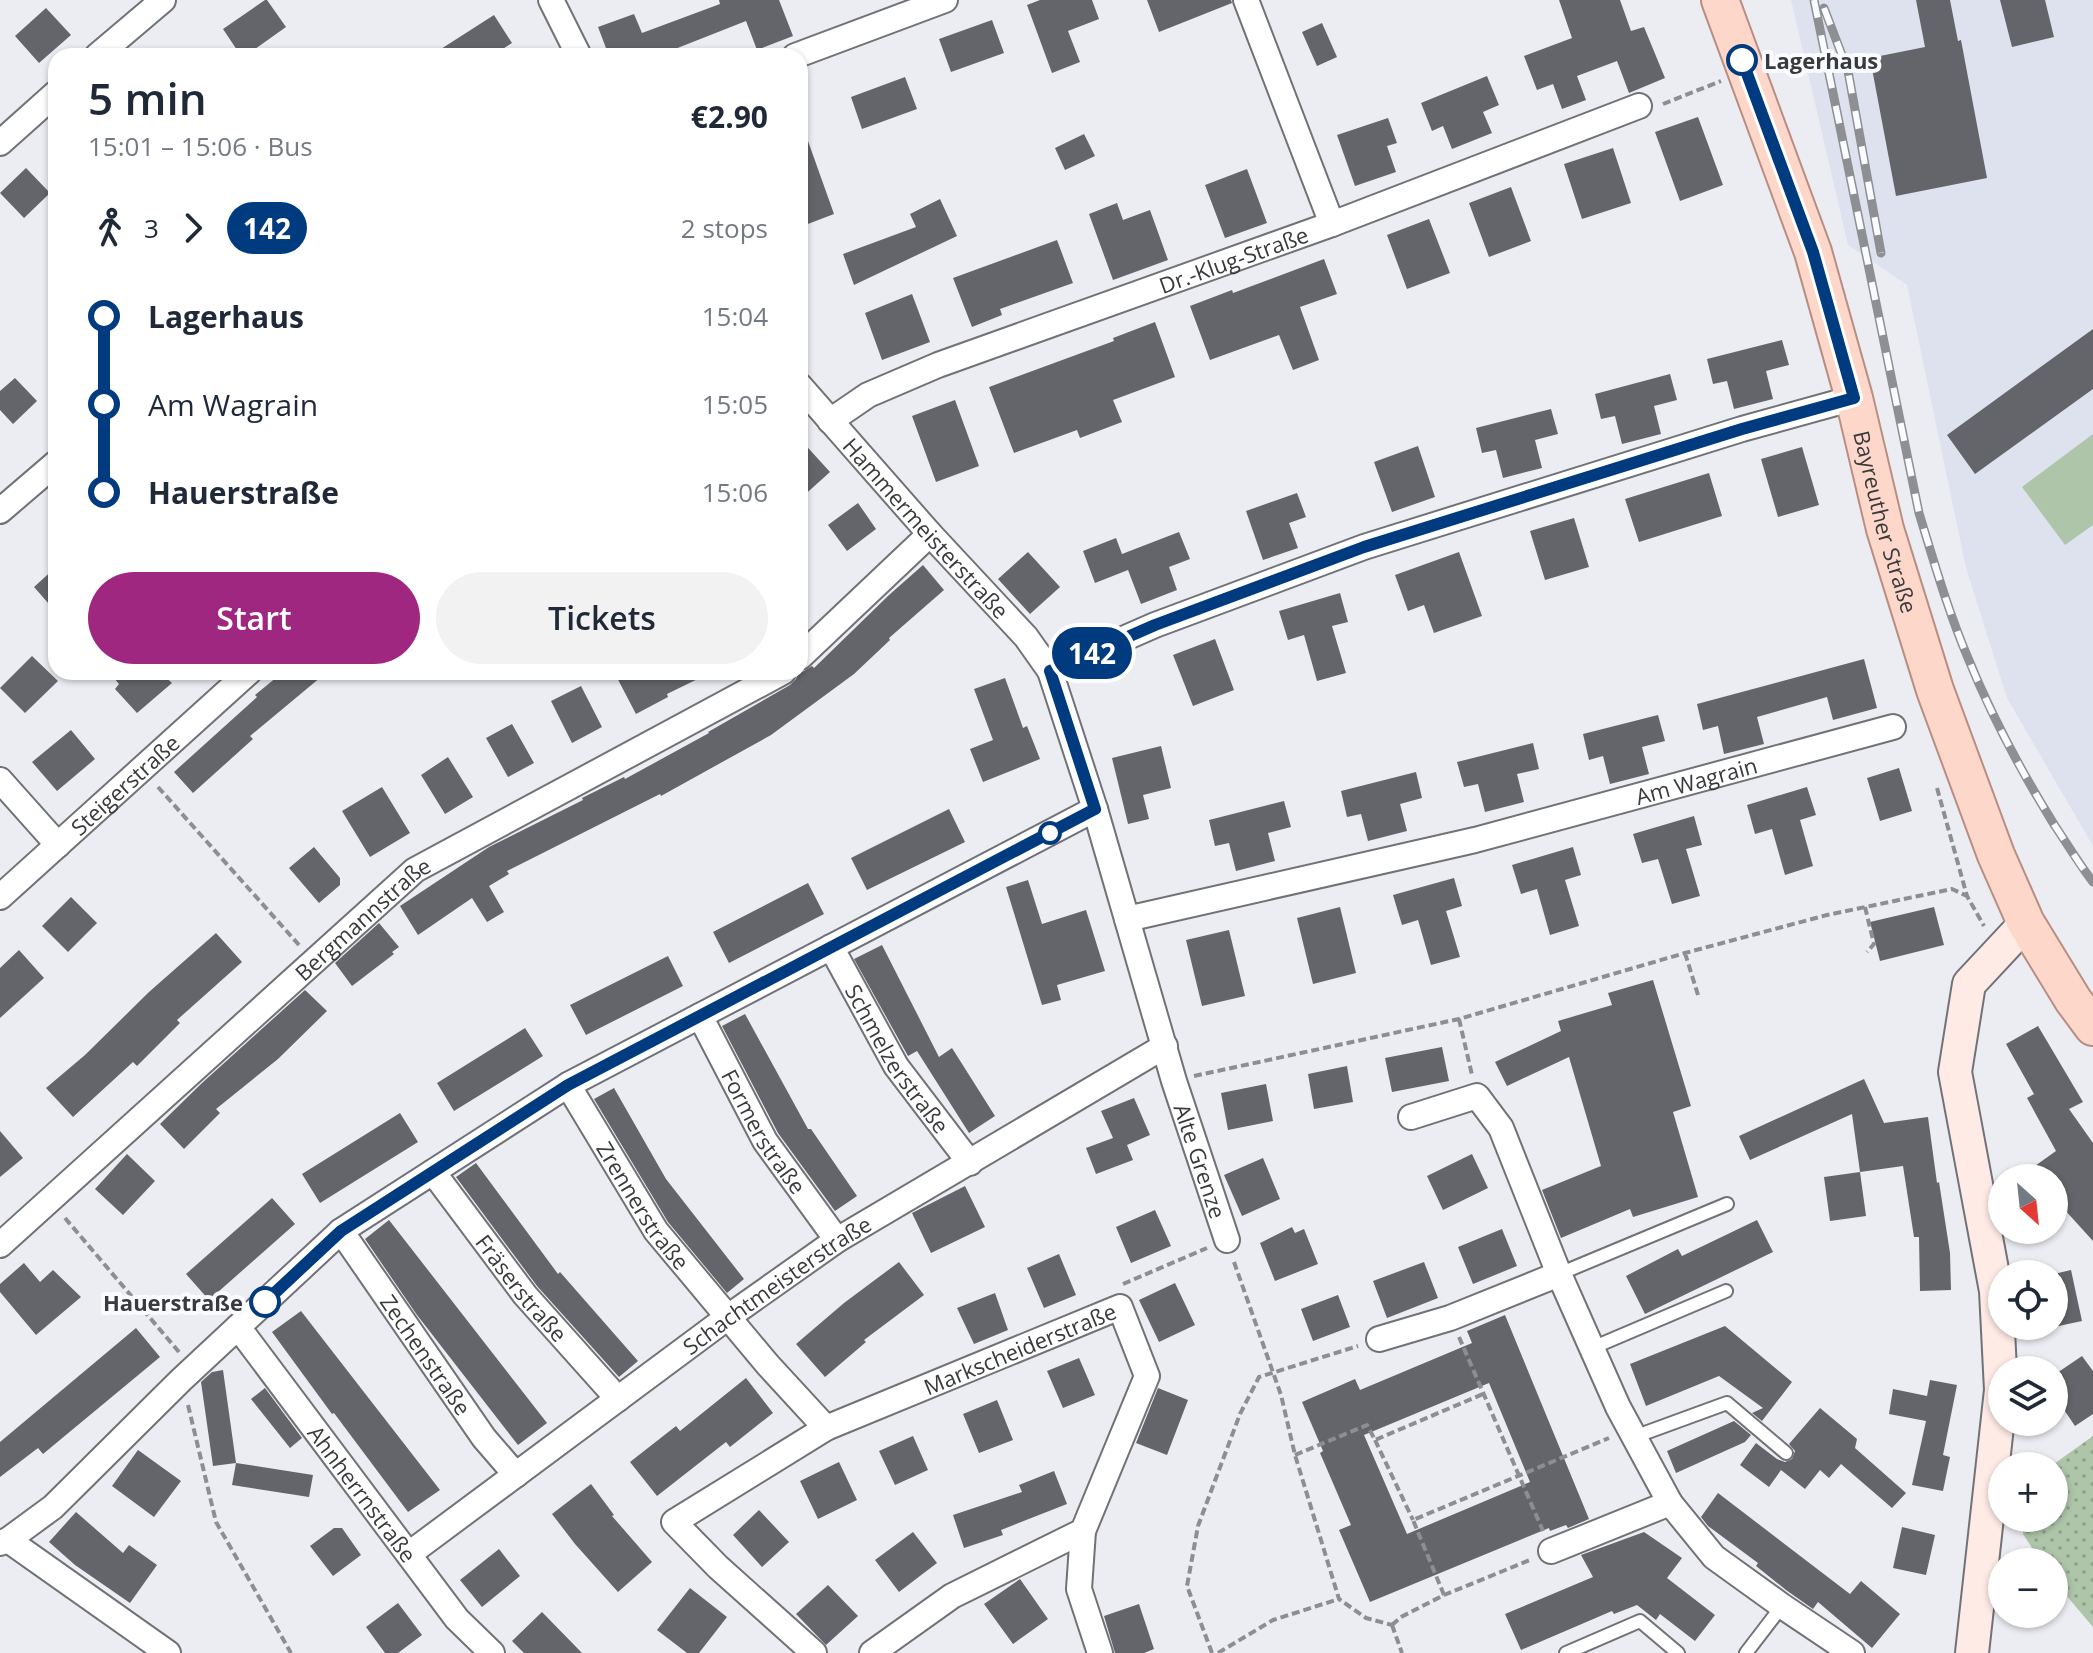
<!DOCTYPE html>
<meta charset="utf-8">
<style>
body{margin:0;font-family:"Open Sans",sans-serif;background:#f2f2f3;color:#1f2937;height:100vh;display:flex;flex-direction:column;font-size:30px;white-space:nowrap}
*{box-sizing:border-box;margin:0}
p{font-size:26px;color:#747a83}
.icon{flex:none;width:44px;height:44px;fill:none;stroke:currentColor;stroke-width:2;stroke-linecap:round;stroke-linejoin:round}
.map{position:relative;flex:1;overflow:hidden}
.drawer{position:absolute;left:48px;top:48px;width:760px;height:632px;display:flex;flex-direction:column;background:#fff;border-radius:24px;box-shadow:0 2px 6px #0004}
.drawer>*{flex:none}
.badge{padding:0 16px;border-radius:26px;font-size:28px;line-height:52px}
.needle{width:52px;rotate:153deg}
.fabs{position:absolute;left:1988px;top:1164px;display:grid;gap:16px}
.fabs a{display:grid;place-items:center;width:80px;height:80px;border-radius:50%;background:#fff;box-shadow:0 2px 6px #0004;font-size:40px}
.map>.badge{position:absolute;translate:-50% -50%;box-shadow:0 0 0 4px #fff}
.legs{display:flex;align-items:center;gap:12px;height:88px;padding:0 40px;font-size:26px}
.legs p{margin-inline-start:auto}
.overview{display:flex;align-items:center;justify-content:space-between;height:136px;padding:0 40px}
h1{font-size:44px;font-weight:600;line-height:60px}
.action{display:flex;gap:16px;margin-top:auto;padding:16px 40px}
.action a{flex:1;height:92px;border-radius:48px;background:#9f277f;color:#fff;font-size:32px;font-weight:600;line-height:92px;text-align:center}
.action a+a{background:#f2f2f3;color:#1f2937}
ul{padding:0 40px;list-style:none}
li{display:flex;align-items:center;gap:28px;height:88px;font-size:30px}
li i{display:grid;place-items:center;width:12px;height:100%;margin:0 10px;background:currentColor}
li i::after{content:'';width:20px;height:20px;margin:-10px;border:6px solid;border-radius:50%;background:#fff}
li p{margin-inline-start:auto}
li:first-child i{background:linear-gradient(#0000 50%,currentColor 0)}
li:last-child i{background:linear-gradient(currentColor 50%,#0000 0)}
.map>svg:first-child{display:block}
.built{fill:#dee2ee}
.grass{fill:url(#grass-dots)}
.green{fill:#aec5a9}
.building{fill:#64656a;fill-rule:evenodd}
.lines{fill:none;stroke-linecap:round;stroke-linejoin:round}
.lane-casing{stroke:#717277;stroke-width:16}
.street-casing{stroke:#717277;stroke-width:28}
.secondary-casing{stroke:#717277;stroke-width:36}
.primary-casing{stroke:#b98e82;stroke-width:40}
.path{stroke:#8d8e92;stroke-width:4;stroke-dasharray:8 4;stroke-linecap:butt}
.lane{stroke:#fff;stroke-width:12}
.street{stroke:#fff;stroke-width:24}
.secondary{stroke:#ffebe5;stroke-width:32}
.primary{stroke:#fed7cb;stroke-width:36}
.rail-casing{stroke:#8e8f93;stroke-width:9}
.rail{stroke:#f9fbff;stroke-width:6;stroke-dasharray:18;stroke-linecap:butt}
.line-1-casing{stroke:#fff;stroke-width:18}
.line-1{stroke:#003b80;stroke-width:12}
.stop-1-dot{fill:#fff;stroke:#003b80;stroke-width:4}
.labels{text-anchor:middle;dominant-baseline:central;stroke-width:8;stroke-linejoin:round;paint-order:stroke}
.stop-label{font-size:22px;font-weight:bold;fill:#393a3c;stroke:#f9fbff;text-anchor:start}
.street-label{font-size:22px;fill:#393a3c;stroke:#f9fbff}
</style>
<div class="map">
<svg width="2093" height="1653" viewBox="0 0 2093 1653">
<defs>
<pattern id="grass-dots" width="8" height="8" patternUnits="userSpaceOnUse" patternTransform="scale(2)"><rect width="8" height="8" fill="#aec5a9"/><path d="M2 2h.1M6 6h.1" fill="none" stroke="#8fa18b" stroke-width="1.8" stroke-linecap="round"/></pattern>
</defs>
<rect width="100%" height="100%" fill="#ecedf3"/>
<path class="built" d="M1791,0H2093V846L2007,698L1966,568L1907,285L1848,245Z"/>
<path class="grass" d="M2093,1436V1627L2054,1581V1562H2041L2023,1534L2024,1518H2054V1466H2051Z"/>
<path class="green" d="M2093,434V525L2065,545L2022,487Z"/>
<path class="building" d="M265,0H267L286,27L245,56H241L223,29Z
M719,0H779L793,36L757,50L746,21L675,49L678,56H609L598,27L634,14L642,33L720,4Z
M1040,0H1092L1099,19L1068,31L1080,62L1052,73L1027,5Z
M1147,0H1231L1232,3L1159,32Z
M1559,0H1620L1631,31L1644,27L1665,78L1629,93L1617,61L1577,76L1586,100L1562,109L1553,84L1537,90L1524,56L1572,38Z
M1916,0H1950L1958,41L1961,40L1987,178L1896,196L1870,58L1925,47Z
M2000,0H2045L2054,37L2012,47Z
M46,8L71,35L39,63L15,36Z
M494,15L512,43L492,56H430Z
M992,20L1004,53L951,72L939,39Z
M1322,23L1337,57L1317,66L1302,32Z
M1487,76L1499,105L1483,112L1492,133L1452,149L1443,126L1432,131L1421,103Z
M905,77L917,109L862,129L851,97Z
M1698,117L1723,185L1680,201L1655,132Z
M1388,118L1397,143L1387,146L1396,172L1355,186L1337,135Z
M800,127H803L834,214L800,227Z
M1084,134L1095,156L1065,170L1055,148Z
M1613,148L1631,203L1582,219L1564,164Z
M26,168L50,193L24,218L0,193Z
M1247,169L1267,223L1225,238L1205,185Z
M1511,187L1531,241L1489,257L1469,203Z
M940,199L957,236L854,285L843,254L916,227L910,214Z
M1117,203L1123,220L1150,210L1168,260L1113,280L1089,214Z
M1429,219L1450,273L1407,289L1387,235Z
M1057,240L1073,283L1000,309L1002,315L972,327L953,278Z
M1324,259L1337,294L1300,307L1319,360L1293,370L1279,335L1210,360L1190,306L1232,290L1233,293Z
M912,294L930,342L882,360L865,313Z
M1155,322L1175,377L1113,400L1122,422L1080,438L1077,430L1014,453L989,387L1114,341L1113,338Z
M2093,329V389L1975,474L1947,435Z
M1782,340L1789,365L1766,371L1773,399L1734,409L1727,381L1713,384L1707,359Z
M1670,374L1677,400L1654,406L1661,434L1622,444L1615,416L1601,419L1595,394Z
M15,378L37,401L13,424L0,410V391Z
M955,400L979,466L936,482L912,416Z
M1551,409L1558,434L1535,440L1542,468L1503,478L1496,450L1482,453L1476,428Z
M800,439L830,472L800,499Z
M1418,446L1435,497L1392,512L1374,462Z
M1802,447L1819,505L1778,517L1761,459Z
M1709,473L1722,516L1639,542L1625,499Z
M1297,493L1306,517L1289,523L1298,548L1263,560L1246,511Z
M858,503L876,529L847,551L828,525Z
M1574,518L1589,567L1545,580L1530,531Z
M1179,532L1190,559L1169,567L1177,590L1141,604L1128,570L1095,583L1083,551L1116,538L1122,554Z
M1028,552L1060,587L1030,614L998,579Z
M1459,552L1482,616L1434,633L1424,605L1408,611L1395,575Z
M923,565L944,590L889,638L890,640L854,674L771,735L661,796L660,794L507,871L509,874L489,886L504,912L487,922L472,898L418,935L400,906L489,847L583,800L582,798L624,777L625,779L709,733L708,732L790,685L796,679L798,673L804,671L812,666L814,668L889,595Z
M56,567V612L34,587Z
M1340,593L1348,622L1332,626L1346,673L1317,681L1304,635L1288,640L1279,611Z
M1215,639L1234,690L1193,706L1173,655Z
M32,656L58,681L25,713L0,688Z
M1864,659L1877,708L1833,720L1827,697L1757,717L1764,744L1724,754L1718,726L1703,730L1697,704Z
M109,672H160L172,683L137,713L115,689L119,684Z
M283,672H327L250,736L253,739L193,793L174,772L257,697L255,695Z
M614,672H712L667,694L668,697L636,714Z
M1005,678L1023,728L1027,726L1040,759L983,782L970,749L993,740L974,689Z
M581,686L602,727L572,743L551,701Z
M1658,715L1665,741L1642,747L1649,774L1610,784L1603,756L1589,760L1583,734Z
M512,724L534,763L508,777L486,738Z
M71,730L95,759L57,791L32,762Z
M1533,743L1539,769L1517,774L1524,802L1485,812L1478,784L1464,787L1457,762Z
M1161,746L1171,788L1143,795L1149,819L1128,824L1112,758Z
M448,757L473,797L445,814L421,775Z
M1899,768L1912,811L1880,821L1867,778Z
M1416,772L1422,798L1400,804L1407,831L1368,841L1361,814L1347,817L1341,791Z
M382,787L410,833L370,857L342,811Z
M1807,787L1816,815L1800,820L1813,866L1785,875L1772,829L1755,834L1747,805Z
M1284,801L1291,827L1268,833L1275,861L1236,871L1229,843L1215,846L1209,820Z
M949,809L965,842L867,890L851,858Z
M1694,816L1702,845L1686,849L1700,896L1672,904L1658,859L1642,863L1633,834Z
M314,847L340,878V885L319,903L289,868Z
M1573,847L1581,875L1565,880L1579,926L1550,935L1537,889L1521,894L1512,865Z
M1454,878L1462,906L1446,911L1460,957L1431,965L1418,920L1402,925L1393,895Z
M1028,880L1042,924L1086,910L1105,971L1057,985L1061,1000L1042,1005L1006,887Z
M808,883L824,914L729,963L713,932Z
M71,897L97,923L68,952L42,926Z
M1340,907L1356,973L1313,984L1297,918Z
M1934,907L1944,945L1880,961L1870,922Z
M379,923L399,947L392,952L394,954L352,986L335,963Z
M1229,930L1245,996L1202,1006L1186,940Z
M216,933L242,962L177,1020L180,1023L137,1066L133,1062L73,1117L46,1088L85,1055L149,992Z
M882,945L939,1057L952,1048L995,1116L969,1133L917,1051L908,1056L854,959Z
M19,950L44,978L0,1018V968Z
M668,956L683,986L586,1035L570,1005Z
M1653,980L1691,1106L1673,1112L1698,1197L1633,1217L1630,1209L1561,1238L1542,1190L1601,1166L1569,1057L1507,1086L1495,1062L1561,1031L1558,1021L1612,1005L1608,993Z
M305,990L327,1011L278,1059L216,1109L220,1113L184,1149L160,1124L202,1083Z
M745,1014L808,1129H811L857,1196L835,1211L778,1133L722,1026Z
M2038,1026L2083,1102L2069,1109L2093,1143V1241L2054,1198V1178H2018L2056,1151L2027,1098L2034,1094L2006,1044Z
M525,1028L543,1056L454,1111L437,1083Z
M1442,1047L1449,1081L1392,1092L1385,1058Z
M1347,1066L1353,1102L1314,1109L1308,1074Z
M1864,1079L1884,1123L1928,1117L1937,1183L1939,1182L1950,1253L1951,1290L1920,1291L1919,1237H1914L1903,1166L1860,1172L1852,1114L1750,1160L1739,1136Z
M1266,1084L1273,1121L1228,1130L1221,1093Z
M614,1088L666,1179L744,1279L727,1293L668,1222L594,1099Z
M1134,1098L1150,1135L1127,1145L1133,1160L1096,1174L1086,1148L1113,1138L1101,1111Z
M400,1113L418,1142L320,1203L302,1174Z
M0,1131L23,1158L0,1177Z
M127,1154L155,1181L123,1215L95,1189Z
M1472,1154L1488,1188L1443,1210L1427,1176Z
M1263,1158L1280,1199L1242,1216L1224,1175Z
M476,1163L558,1274L560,1272L638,1361L619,1377L537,1286L456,1177Z
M1860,1172L1866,1216L1830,1221L1824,1177Z
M965,1186L985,1227L931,1253L912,1213Z
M272,1198L295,1224L209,1300L186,1274Z
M1155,1210L1171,1246L1131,1263L1116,1227Z
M389,1220L547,1423L518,1445L417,1315L365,1239Z
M1757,1220L1773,1252L1645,1314L1626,1276L1678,1249L1682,1256Z
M1292,1227L1295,1233L1304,1229L1318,1264L1275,1281L1260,1243Z
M1502,1229L1517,1266L1473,1284L1458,1247Z
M1059,1254L1076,1295L1044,1308L1027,1268Z
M899,1262L924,1295L864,1340L866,1342L825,1377L796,1344L844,1303Z
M1424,1262L1438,1298L1387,1318L1373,1281Z
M24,1263L40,1282L53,1270L81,1297L36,1335L0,1292V1284Z
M2071,1270L2082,1321L2054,1327V1274Z
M1175,1283L1195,1325L1159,1342L1139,1300Z
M995,1293L1008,1330L974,1344L957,1308Z
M1338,1295L1350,1327L1313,1341L1301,1309Z
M301,1311L440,1490L408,1512L334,1413L332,1414L272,1332Z
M1505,1315L1589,1519L1568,1528L1566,1525L1550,1531L1549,1528L1370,1602L1339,1530L1351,1525L1320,1453L1323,1451L1302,1402L1355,1379L1360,1390L1472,1343L1467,1331ZM1489,1383L1530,1482L1407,1534L1364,1435Z
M1725,1326L1792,1382L1762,1421L1752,1413L1763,1408L1719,1376L1646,1406L1630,1364Z
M136,1328L160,1357L43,1454L38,1448L0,1477V1442Z
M2082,1356L2093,1371V1414L2075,1426L2054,1395V1375Z
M1079,1358L1095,1395L1063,1408L1047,1371Z
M223,1370L236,1463L213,1466L201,1382L212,1372Z
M746,1378L773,1413L730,1447L726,1442L657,1496L630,1462L676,1426L680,1431Z
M1930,1380L1957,1385L1943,1455L1950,1457L1943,1491L1912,1485L1926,1421L1889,1414L1893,1389L1927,1396Z
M265,1388L302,1438L290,1448L251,1399Z
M1158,1388L1188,1400L1167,1455L1136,1443Z
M997,1400L1013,1440L979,1453L963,1414Z
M1820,1408L1857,1439L1855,1448L1906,1493L1892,1508L1841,1464L1829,1478L1820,1470L1805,1489L1781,1470L1769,1487L1740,1465L1756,1443L1777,1459L1785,1462L1792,1459L1795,1451L1789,1444Z
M1734,1421L1751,1435L1745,1442L1676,1473L1667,1451Z
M913,1436L928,1470L895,1485L879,1451Z
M138,1450L181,1481L154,1517L112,1486Z
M839,1462L857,1500L818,1519L800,1481Z
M236,1463L313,1475L309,1497L232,1485Z
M1054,1471L1067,1504L1001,1530L1003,1535L964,1548L953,1515L1022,1492L1019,1485Z
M591,1484L614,1515L612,1516L652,1562L618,1592L575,1544L552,1514Z
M1718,1493L1850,1594L1861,1581L1900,1614L1872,1648L1818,1602L1813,1609L1786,1590L1756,1566L1758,1563L1708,1526L1701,1517Z
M759,1510L789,1542L762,1567L733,1535Z
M76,1512L123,1553L129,1545L157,1565L130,1603L75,1565L49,1542Z
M1902,1527L1935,1535L1926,1575L1893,1568Z
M334,1528H342L361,1555L333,1576L310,1546Z
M913,1532L937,1563L899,1592L875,1560Z
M1644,1532L1682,1558L1667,1578L1715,1615L1695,1641L1660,1614L1656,1620L1637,1605L1614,1614L1612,1611L1521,1650L1505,1614L1593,1577L1581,1555Z
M499,1549L520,1576L482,1607L460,1580Z
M1020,1579L1048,1619L1013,1644L984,1604Z
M828,1585L858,1616L826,1645L796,1614Z
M690,1588L727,1617L699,1653H687L657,1630Z
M398,1603L422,1635L398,1653H385L366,1627Z
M1139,1604L1154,1649L1144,1653H1115L1104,1616Z
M542,1612L582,1653H524L512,1641Z"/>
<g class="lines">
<g class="lane-casing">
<path id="lane" d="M1559,1274L1727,1204
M1592,1348L1726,1291
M1634,1437L1727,1403L1786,1453
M1566,1653L1640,1621L1678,1653
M1746,1653L1782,1606"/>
</g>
<g class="street-casing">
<g id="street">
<path d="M551,0L579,56"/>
<path d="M1246,0L1332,224"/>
<path d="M97,56L163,0"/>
<path d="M795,56L945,0"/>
<path d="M0,143L56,93"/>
<path id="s1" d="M800,386L930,534L1026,637L1050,671L1095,809L1174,1081L1227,1240"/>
<path id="s2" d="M830,421L868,395L938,365L1332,224L1639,106"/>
<path d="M0,511L56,463"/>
<path d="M800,657L930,534"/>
<path d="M1050,671L1155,625L1364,547L1742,429L1854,398"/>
<path d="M0,780L58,845"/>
<path id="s3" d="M0,897L249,672"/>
<path id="s4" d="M1127,919L1475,840L1893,727"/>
<path id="s5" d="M831,947L896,1066L970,1163"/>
<path id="s6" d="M700,1016L765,1141L837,1240"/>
<path id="s7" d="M568,1085L656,1231L768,1365L826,1428"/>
<path d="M1411,1117L1477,1096L1501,1128L1559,1274L1618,1407L1670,1503L1714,1557L1782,1606L1852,1653"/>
<path id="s8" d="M433,1172L525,1295L618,1399"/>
<path id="s9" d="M341,1231L484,1438L516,1475"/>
<path id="s10" d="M0,1245L415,870L783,672"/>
<path id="s11" d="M238,1327L457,1619L492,1653"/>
<path d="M1379,1339L1450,1318L1559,1274"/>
<path d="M1083,1531L1079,1589L1100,1653"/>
<path d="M8,1540L168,1653"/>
<path d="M0,1543L8,1540L53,1507L181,1380L341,1231L568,1085L1095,809"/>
<path d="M1551,1551L1670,1503"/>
<path id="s12" d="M409,1554L728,1317L837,1240L1165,1046"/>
<path id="s13" d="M814,1653L718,1567L674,1522L826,1428L1120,1307L1147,1376L1083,1531L952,1596L872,1653"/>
</g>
</g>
<g class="secondary-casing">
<path id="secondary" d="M1972,1653L2001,1390L1996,1291L1955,1072L1969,984L2026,923"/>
</g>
<g class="primary-casing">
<g id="primary">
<path id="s14" d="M1720,0L1813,252L1854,398L1885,529L1935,690L1996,855L2026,923L2073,1000L2093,1027"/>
</g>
</g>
<path class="path" d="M1663,104L1721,81
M158,787L299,945
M1937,788L1967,896L1984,926
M1865,907L1874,944L1867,952
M1685,953L1698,995
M1459,1019L1472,1075
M1194,1076L1459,1019L1685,953L1827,915L1952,889L1967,896
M65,1218L179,1352
M1234,1262L1281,1395L1295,1455L1339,1599L1366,1618L1392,1625
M1123,1284L1207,1248
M1459,1337L1543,1531
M188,1405L216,1522L291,1653
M1375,1440L1413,1520
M1295,1455L1367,1425L1375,1440L1483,1394
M1444,1595L1413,1520L1609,1438
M1392,1625L1401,1617L1444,1595L1530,1560
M1392,1625L1402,1653
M1212,1653L1187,1586L1198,1526L1240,1414L1259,1377L1358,1346
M1218,1653L1273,1620L1339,1599"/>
<use href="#lane" class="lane"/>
<use href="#street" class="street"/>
<use href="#secondary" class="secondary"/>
<use href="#primary" class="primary"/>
<g class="rail-casing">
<path id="rail" d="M1814,0L1919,513C1934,562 1948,611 1968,658C1992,717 2022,773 2055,826C2068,845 2079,864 2093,882
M1824,8L1848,71L1881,253"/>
</g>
<use href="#rail" class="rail"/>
</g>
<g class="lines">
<g class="line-1-casing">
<path id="line-1" d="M265,1302L341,1231L568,1085L1095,809L1050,671L1155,625L1364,547L1742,429L1854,398L1813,252L1742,60"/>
</g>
<use href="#line-1" class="line-1"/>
</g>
<g class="stop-1-dot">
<circle cx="1742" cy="60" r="14"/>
<circle cx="1050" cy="833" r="10"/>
<circle cx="265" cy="1302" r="14"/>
</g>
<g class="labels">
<g class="stop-label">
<text x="1764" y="60">Lagerhaus</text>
<text x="243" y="1302" text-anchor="end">Hauerstraße</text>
</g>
<g class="street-label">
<text stroke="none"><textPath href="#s2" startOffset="436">Dr.-Klug-Straße</textPath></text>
<text stroke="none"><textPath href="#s14" startOffset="548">Bayreuther Straße</textPath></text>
<text stroke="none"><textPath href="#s1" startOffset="190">Hammermeisterstraße</textPath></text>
<text stroke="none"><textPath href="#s4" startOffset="586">Am Wagrain</textPath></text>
<text stroke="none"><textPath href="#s3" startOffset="168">Steigerstraße</textPath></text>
<text stroke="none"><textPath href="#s10" startOffset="488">Bergmannstraße</textPath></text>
<text stroke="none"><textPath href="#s5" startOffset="130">Schmelzerstraße</textPath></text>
<text stroke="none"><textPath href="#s6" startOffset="132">Formerstraße</textPath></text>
<text stroke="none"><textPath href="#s1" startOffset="892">Alte Grenze</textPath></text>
<text stroke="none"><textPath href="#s7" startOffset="142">Zrennerstraße</textPath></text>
<text stroke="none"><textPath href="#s12" startOffset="456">Schachtmeisterstraße</textPath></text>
<text stroke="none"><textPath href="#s8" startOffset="146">Fräserstraße</textPath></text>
<text stroke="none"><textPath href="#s13" startOffset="580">Markscheiderstraße</textPath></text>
<text stroke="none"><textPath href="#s9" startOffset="150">Zechenstraße</textPath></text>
<text stroke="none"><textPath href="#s11" startOffset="208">Ahnherrnstraße</textPath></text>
</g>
</g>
</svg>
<div class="fabs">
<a><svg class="needle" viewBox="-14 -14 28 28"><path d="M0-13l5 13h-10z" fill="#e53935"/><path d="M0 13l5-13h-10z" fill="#747a83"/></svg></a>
<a><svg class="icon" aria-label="locate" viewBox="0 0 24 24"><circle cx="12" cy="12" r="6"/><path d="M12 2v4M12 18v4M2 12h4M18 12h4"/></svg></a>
<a><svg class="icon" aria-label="layers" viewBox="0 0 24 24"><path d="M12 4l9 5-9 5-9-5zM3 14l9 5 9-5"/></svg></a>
<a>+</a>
<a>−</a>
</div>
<b class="badge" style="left:1092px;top:653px;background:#003b80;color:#fff">142</b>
<section class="drawer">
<div class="overview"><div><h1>5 min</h1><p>15:01 – 15:06 · Bus</p></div><b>€2.90</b></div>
<div class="legs"><svg class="icon" aria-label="walk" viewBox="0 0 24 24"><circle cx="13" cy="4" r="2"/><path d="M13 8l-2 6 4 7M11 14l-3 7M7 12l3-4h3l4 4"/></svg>3<svg class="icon" aria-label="forward" viewBox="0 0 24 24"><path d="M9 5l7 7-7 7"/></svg><b class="badge" style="background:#003b80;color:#fff">142</b><p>2 stops</p></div>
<ul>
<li><i style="color:#003b80"></i><b>Lagerhaus</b><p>15:04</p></li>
<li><i style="color:#003b80"></i><span>Am Wagrain</span><p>15:05</p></li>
<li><i style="color:#003b80"></i><b>Hauerstraße</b><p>15:06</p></li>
</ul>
<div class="action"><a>Start</a><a>Tickets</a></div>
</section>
</div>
